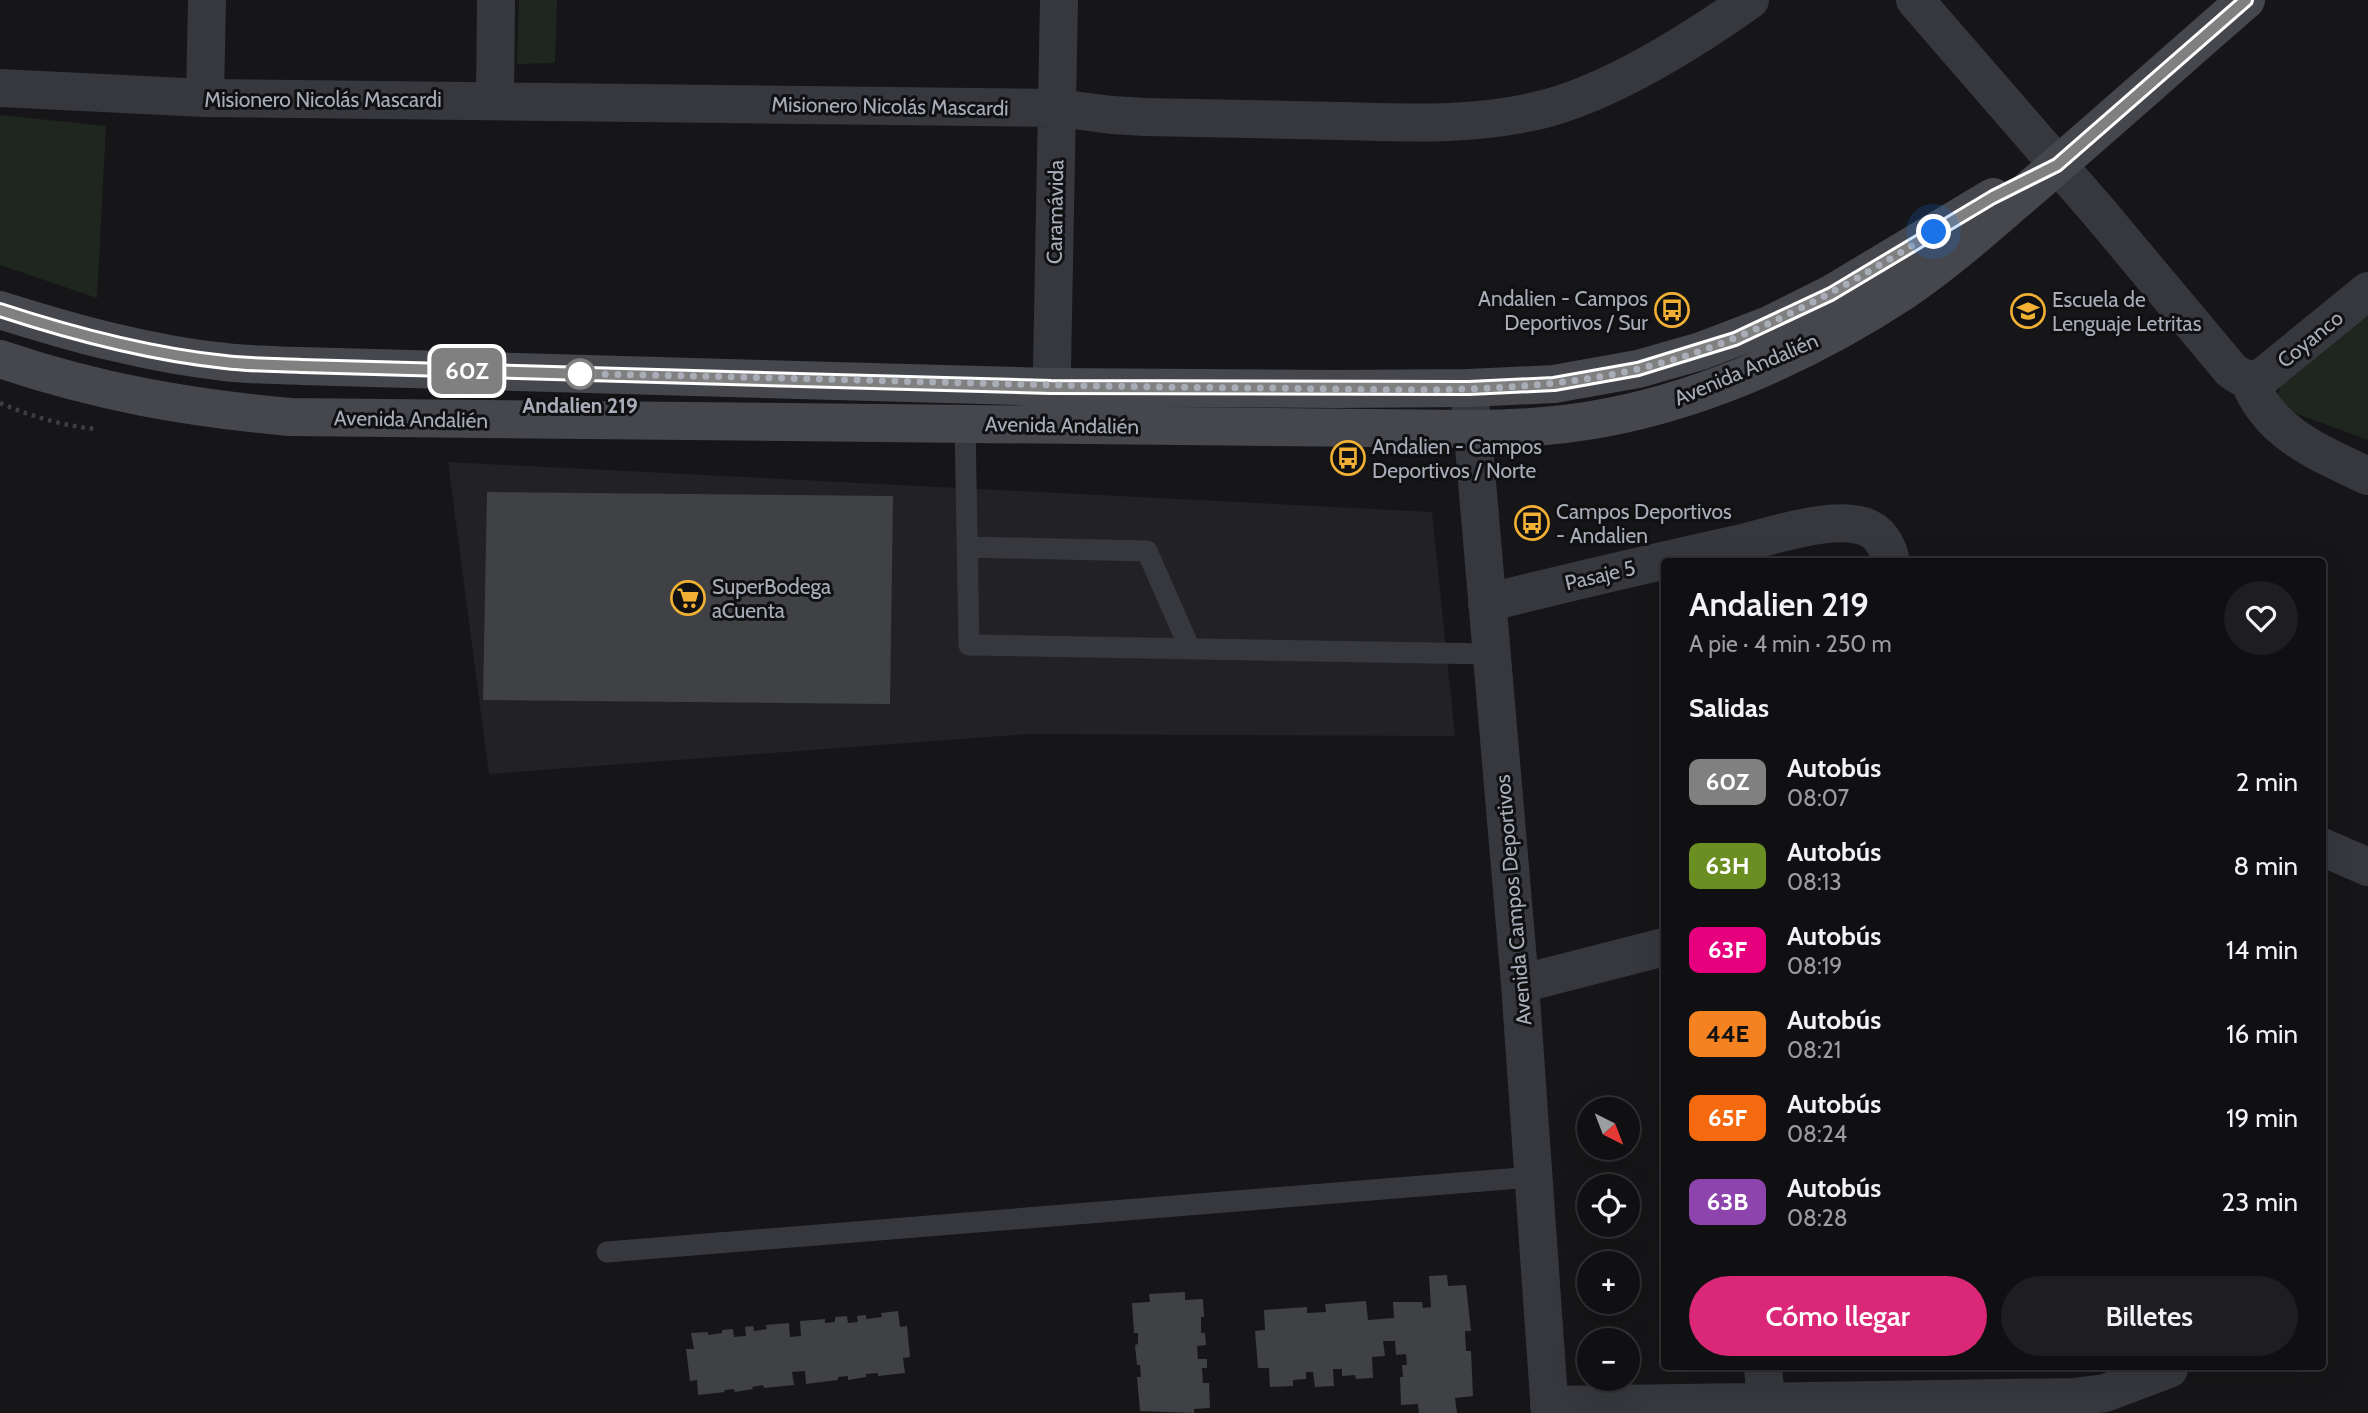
<!DOCTYPE html>
<html lang="es">
<meta charset="utf-8">
<style>
body{margin:0;font-family:Cabin,sans-serif;background:#1e1e20;color:#f1f3f6;height:100vh;display:flex;flex-direction:column;font-size:26px;white-space:nowrap}
*{box-sizing:border-box;margin:0}
p{font-size:23px;color:#9c9d9f}
.icon{flex:none;width:38px;height:38px;fill:none;stroke:currentColor;stroke-width:2;stroke-linecap:round;stroke-linejoin:round}
.map{position:relative;flex:1;overflow:hidden}
.drawer{position:absolute;left:1661px;top:558px;width:665px;height:812px;display:flex;flex-direction:column;background:#101012;border-radius:7px;box-shadow:0 7px 28px #0002,0 0 0 2px #303032}
.drawer>*{flex:none}
.badge{padding:0 14px;border-radius:10px;font-size:24px;line-height:46px}
.needle{width:46px;rotate:138deg}
.tools{position:absolute;left:1577px;top:1097px;display:grid;gap:14px}
.tools a{display:grid;place-items:center;width:63px;height:63px;border-radius:50%;background:#101012;box-shadow:0 7px 28px #0002,0 0 0 2px #303032;font-size:35px}
.you{position:absolute;width:35px;height:35px;margin:-18px;border:5px solid #fff;border-radius:50%;background:#1a73e8;box-shadow:0 0 0 10px #1a73e833}
.map>.badge{position:absolute;translate:-50% -50%;box-shadow:0 0 0 4px #fff}
h2{padding:0 28px;font-size:26px;line-height:63px}
.round{display:grid;place-items:center;flex:none;width:74px;height:74px;border-radius:37px;background:#1e1e20}
.headline{display:flex;align-items:center;justify-content:space-between;height:119px;padding:0 28px}
h1{font-size:33px;font-weight:600;line-height:52px}
.action{display:flex;gap:14px;margin-top:auto;padding:14px 28px}
.action a{flex:1;height:80px;border-radius:42px;background:#db2777;color:#fff;font-size:28px;font-weight:600;line-height:80px;text-align:center}
.action a+a{background:#1e1e20;color:#f1f3f6}
ul{padding:0;list-style:none}
li{display:flex;align-items:center;gap:21px;height:84px;padding:0 28px}
li div{flex:1}
li b{display:block;font-size:26px}
li em{font-style:normal}
li .badge{min-width:77px;font-weight:700;text-align:center}
.map>svg:first-child{display:block}
.built{fill:#222225}
.green{fill:#1e261f}
.building{fill:#404145}
.lines{fill:none;stroke-linecap:round;stroke-linejoin:round}
.path{stroke:#3d3f44;stroke-width:4.5;stroke-dasharray:3.5 5;stroke-linecap:butt}
.service{stroke:#37383d;stroke-width:21}
.minor{stroke:#37383d;stroke-width:38}
.tertiary{stroke:#37383d;stroke-width:38}
.secondary{stroke:#45474d;stroke-width:38}
.line-casing{stroke:#fff;stroke-width:16}
.line{stroke:#808080;stroke-width:10}
.walk{stroke:#a8adb8;stroke-width:7;stroke-dasharray:0 12.6}
.stop-dot{fill:#fff;stroke:#808080;stroke-width:3.5}
.labels{text-anchor:middle;dominant-baseline:central;stroke-width:6;stroke-linejoin:round;paint-order:stroke}
.street-label{font-size:21px;fill:#a8adb8;stroke:#111113}
.poi-label{font-size:21px;fill:#a8adb8;stroke:#111113;text-anchor:start}
.stop-label{font-size:21px;font-weight:bold;fill:#a8adb8;stroke:#111113}
</style>
<div class="map">
<svg width="2368" height="1413" viewBox="0 0 2368 1413">
<rect width="100%" height="100%" fill="#161618"/>
<path class="built" d="M448,462L1432,512L1455,736L1027,734L489,774Z"/>
<path class="green" d="M519,0H557L555,63L517,64Z
M0,115L106,126L97,298L0,265Z
M2368,315V440L2292,412L2279,401L2278,394L2281,386Z"/>
<path class="building" d="M487,492L893,496L890,704L483,700Z
M1447,1275L1448,1286L1466,1285L1471,1331H1465L1466,1351H1471L1473,1396L1455,1398L1457,1413H1419L1418,1404L1401,1405L1400,1377H1403L1402,1365H1407L1406,1354L1396,1355L1395,1341H1383L1385,1356L1372,1357L1373,1378L1356,1379L1355,1375L1342,1376V1369H1333L1334,1386L1315,1387L1313,1372H1306V1379L1293,1380V1386L1270,1387L1269,1368H1258L1255,1331L1265,1330L1264,1310L1307,1307V1313L1326,1312L1325,1304L1366,1301L1368,1320L1394,1318L1393,1302H1422L1423,1308L1431,1307L1429,1276Z
M1185,1292V1300L1203,1299L1204,1317H1201V1333H1205L1206,1345L1197,1346L1198,1359H1207V1368H1202L1203,1383H1209L1210,1408L1194,1409V1413L1140,1411L1137,1377H1141L1140,1365H1137L1135,1345L1138,1344V1333H1134L1132,1303L1150,1302L1149,1294Z
M898,1311L900,1327L907,1326L910,1357L903,1358L905,1373L878,1376V1373L866,1374V1377L848,1380V1376L838,1377V1380L806,1384L805,1371L792,1372L794,1385L764,1388L763,1385L752,1387L753,1389L735,1392L734,1389L724,1390L725,1392L698,1395L697,1380L690,1381L686,1349H694L691,1333L708,1332V1335L722,1333V1330L733,1329L734,1337L746,1336L745,1327L753,1326L754,1331L767,1329L766,1325L789,1323L790,1337L801,1336L800,1321L825,1319V1323L835,1322V1317L847,1316L848,1323L858,1322L857,1316L866,1315V1319L882,1317L881,1313Z"/>
<g class="lines">
<path class="path" d="M0,403C30,416 63,426 97,429"/>
<path class="service" d="M965,423L969,645L1492,654
M967,547L1147,551L1190,649
M607,1252L1533,1177"/>
<path class="minor" d="M1915,0L2098,211L2231,370C2241,378 2247,380 2260,379L2368,291
M0,88L205,98L1057,108L1112,115L1145,117C1210,118 1276,120 1342,121C1409,123 1478,126 1544,109C1613,91 1692,41 1750,0
M205,98L207,0
M495,100L496,0
M2249,380C2268,433 2321,454 2368,476
M1051,421L1059,0
M1487,603C1572,581 1657,562 1742,543C1776,535 1830,516 1863,526C1880,531 1888,546 1891,562
M1763,1367L1766,1401
M1549,1405L2074,1397L2105,1393L2169,1369"/>
<path class="tertiary" d="M1469,388L1520,984L1550,1413
M2322,847L2368,867
M1520,984L1664,947"/>
<path class="secondary" d="M0,310C73,333 149,354 225,362C250,365 276,365 301,366L1051,387L1335,389L1469,388L1554,384L1638,369L1701,351L1769,325L1831,294L1993,197
M0,359C97,392 189,408 290,417L1472,429C1518,429 1564,426 1609,417C1712,397 1816,349 1904,291C1952,258 1995,219 2039,181C2109,121 2177,60 2246,0"/>
</g>
<g class="lines">
<g class="line-casing">
<path id="line" d="M0,310C73,334 149,354 225,362C250,365 276,365 301,366L1051,387L1469,388L1554,384L1638,369L1735,339L1831,294L1993,197L2057,165L2246,0"/>
</g>
<use href="#line" class="line"/>
<path class="walk" d="M580,374C808,377 1035,387 1263,388C1385,389 1518,397 1638,369C1745,344 1841,290 1934,232"/>
</g>
<defs>
<g id="bus-ring" transform="scale(1.75)"><circle r="9.5" fill="#111113" stroke="#f2b134" stroke-width="1.5"/><path d="M-5-6H5V4H4V6H2V4H-2V6H-4V4H-5ZM-3.5-4V0h7V-4ZM-3.5 1.2v1.5H-2V1.2ZM2 1.2v1.5H3.5V1.2Z" fill="#f2b134"/></g>
<g id="school-ring" transform="scale(1.75)"><circle r="9.5" fill="#111113" stroke="#f2b134" stroke-width="1.5"/><path d="M0-5L7-2L0 1L-7-2ZM-4 1L0 2.5L4 1V4Q0 6-4 4Z" fill="#f2b134"/></g>
<g id="supermarket-ring" transform="scale(1.75)"><circle r="9.5" fill="#111113" stroke="#f2b134" stroke-width="1.5"/><path d="M-6-5.5h2.5l.6 2H6L4.5 2H-2.5L-4.4-4H-6ZM-1.5 3.2a1.3 1.3 0 1 0 .1 0ZM3 3.2a1.3 1.3 0 1 0 .1 0Z" fill="#f2b134"/></g>
</defs>
<g fill-rule="evenodd">
<use href="#bus-ring" x="1672" y="310"/>
<use href="#school-ring" x="2028" y="311"/>
<use href="#bus-ring" x="1348" y="458"/>
<use href="#bus-ring" x="1532" y="523"/>
<use href="#supermarket-ring" x="688" y="598"/>
</g>
<circle class="stop-dot" cx="580" cy="374" r="14"/>
<g class="labels">
<g class="street-label">
<text x="323" y="99">Misionero Nicolás Mascardi</text>
<text transform="translate(890 106) rotate(1)">Misionero Nicolás Mascardi</text>
<text transform="translate(1055 212) rotate(-89)">Caramávida</text>
<text transform="translate(2310 339) rotate(-39)">Coyanco</text>
<text transform="translate(1746 369) rotate(-23)">Avenida Andalién</text>
<text transform="translate(411 419) rotate(1)">Avenida Andalién</text>
<text transform="translate(1062 425) rotate(1)">Avenida Andalién</text>
<text transform="translate(1600 575) rotate(-13)">Pasaje 5</text>
<text transform="translate(1513 900) rotate(-95)">Avenida Campos Deportivos</text>
</g>
<g class="poi-label">
<text x="1648" y="298" text-anchor="end">Andalien - Campos<tspan x="1648" dy="24">Deportivos / Sur</tspan></text>
<text x="2052" y="299">Escuela de<tspan x="2052" dy="24">Lenguaje Letritas</tspan></text>
<text x="1372" y="446">Andalien - Campos<tspan x="1372" dy="24">Deportivos / Norte</tspan></text>
<text x="1556" y="511">Campos Deportivos<tspan x="1556" dy="24">- Andalien</tspan></text>
<text x="712" y="586">SuperBodega<tspan x="712" dy="24">aCuenta</tspan></text>
</g>
<g class="stop-label">
<text x="580" y="405">Andalien 219</text>
</g>
</g>
</svg>
<div class="tools">
<a><svg class="needle" viewBox="-14 -14 28 28"><path d="M0-13l5 13h-10z" fill="#e53935"/><path d="M0 13l5-13h-10z" fill="#9c9d9f"/></svg></a>
<a><svg class="icon" aria-label="locate" viewBox="0 0 24 24"><circle cx="12" cy="12" r="6"/><path d="M12 2v4M12 18v4M2 12h4M18 12h4"/></svg></a>
<a>+</a>
<a>−</a>
</div>
<div class="you" style="left:1934px;top:232px"></div>
<b class="badge" style="left:467px;top:371px;background:#808080;color:#fff">60Z</b>
<section class="drawer">
<div class="headline"><div><h1>Andalien 219</h1><p>A pie · 4 min · 250 m</p></div><a class="round"><svg class="icon" aria-label="heart" viewBox="0 0 24 24"><path d="M12 20l-8-8c-3-5 5-10 8-4 3-6 11-1 8 4z"/></svg></a></div>
<h2>Salidas</h2>
<ul>
<li><span class="badge" style="background:#808080;color:#fff">60Z</span><div><b>Autobús</b><p>08:07</p></div><em>2 min</em></li>
<li><span class="badge" style="background:#6b8e23;color:#fff">63H</span><div><b>Autobús</b><p>08:13</p></div><em>8 min</em></li>
<li><span class="badge" style="background:#e6007e;color:#fff">63F</span><div><b>Autobús</b><p>08:19</p></div><em>14 min</em></li>
<li><span class="badge" style="background:#f58220;color:#111">44E</span><div><b>Autobús</b><p>08:21</p></div><em>16 min</em></li>
<li><span class="badge" style="background:#f56a0f;color:#fff">65F</span><div><b>Autobús</b><p>08:24</p></div><em>19 min</em></li>
<li><span class="badge" style="background:#8e44ad;color:#fff">63B</span><div><b>Autobús</b><p>08:28</p></div><em>23 min</em></li>
</ul>
<div class="action"><a>Cómo llegar</a><a>Billetes</a></div>
</section>
</div>
